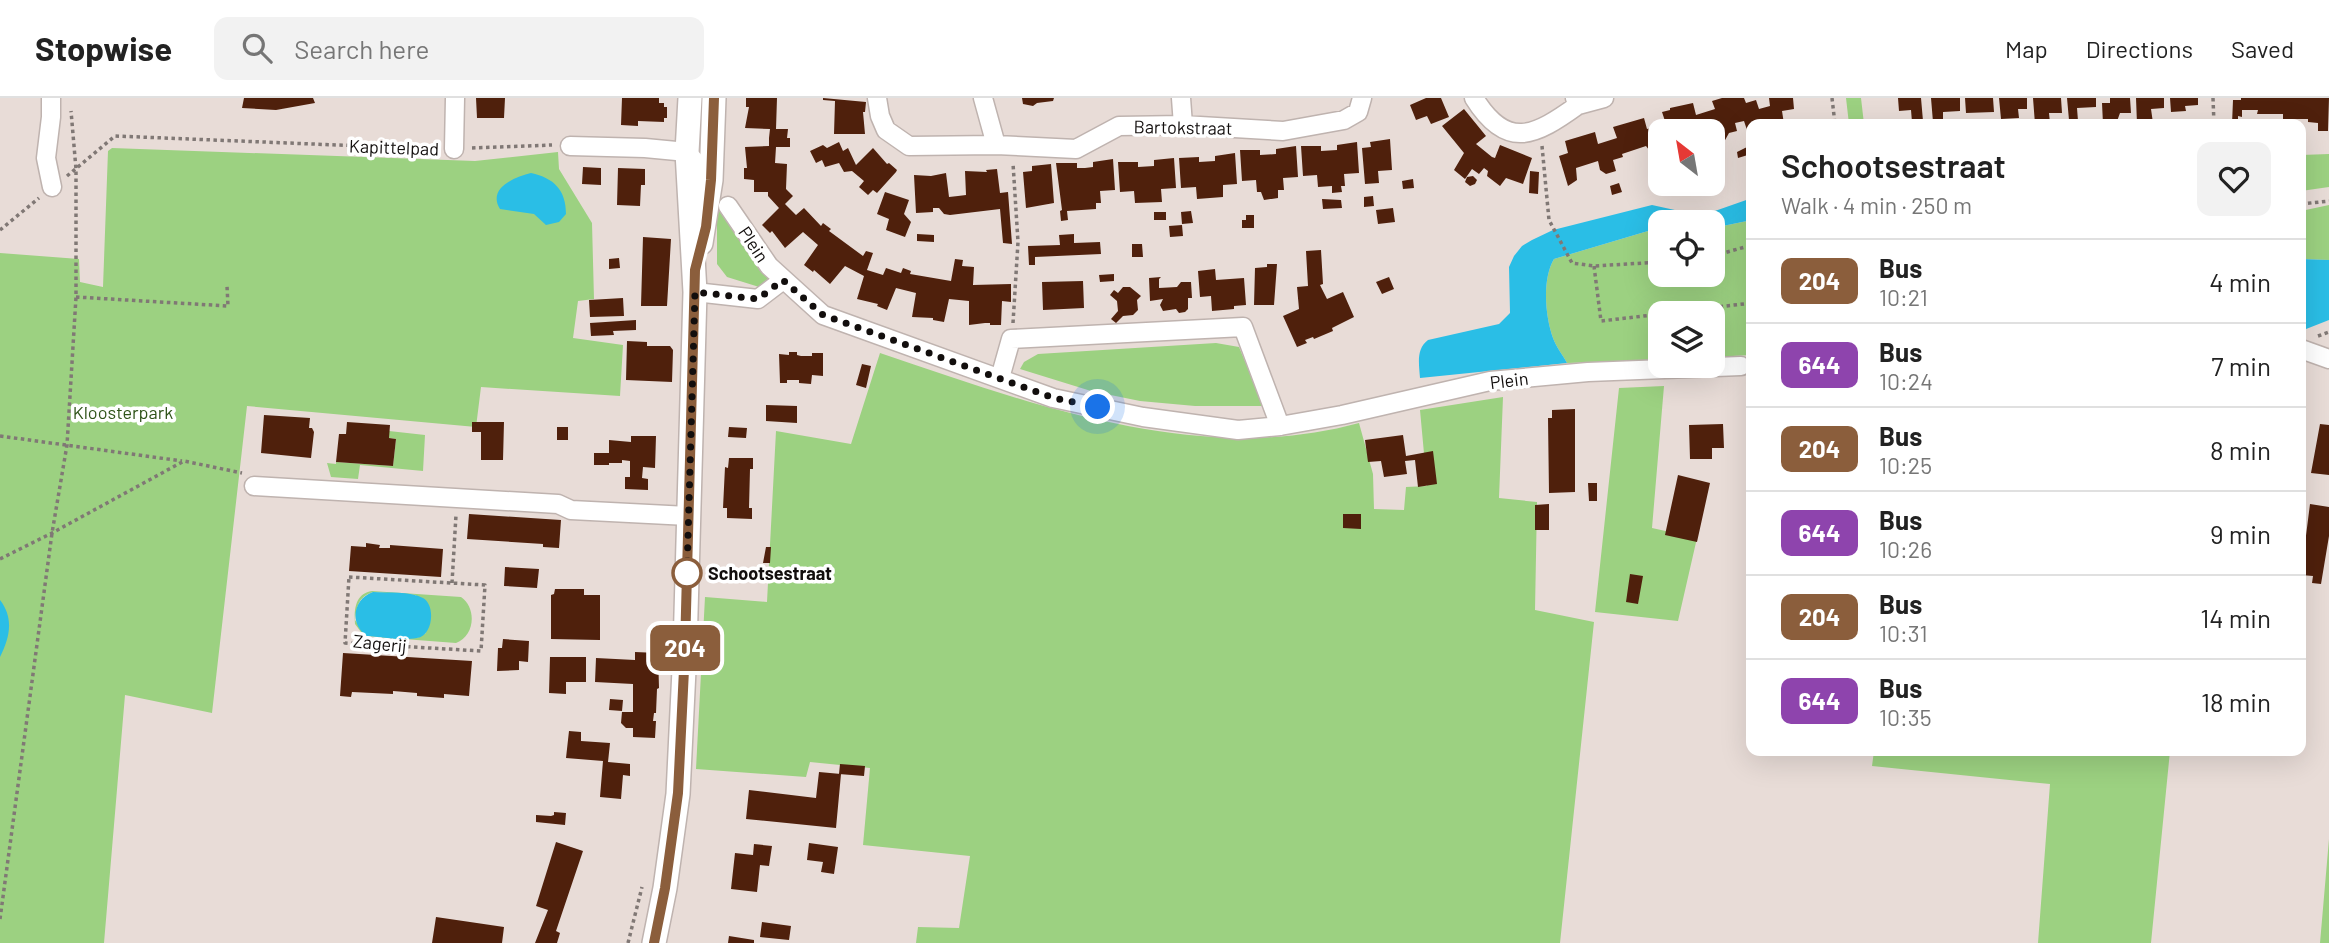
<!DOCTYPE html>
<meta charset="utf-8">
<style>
body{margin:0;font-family:Barlow,sans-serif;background:#f2f2f2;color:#222;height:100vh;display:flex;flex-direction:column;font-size:26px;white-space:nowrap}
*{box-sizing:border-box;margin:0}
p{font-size:23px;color:#767676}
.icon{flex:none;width:38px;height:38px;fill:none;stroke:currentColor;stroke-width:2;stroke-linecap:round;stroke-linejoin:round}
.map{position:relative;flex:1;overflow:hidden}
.drawer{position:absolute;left:1746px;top:21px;width:560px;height:637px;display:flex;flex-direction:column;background:#fff;border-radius:14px;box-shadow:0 7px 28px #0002}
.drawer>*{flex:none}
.badge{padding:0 14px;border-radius:10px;font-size:24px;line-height:46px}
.needle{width:46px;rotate:329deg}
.tools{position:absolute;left:1648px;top:21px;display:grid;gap:14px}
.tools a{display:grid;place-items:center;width:77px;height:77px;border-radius:14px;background:#fff;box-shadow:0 7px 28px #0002;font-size:35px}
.you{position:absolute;width:35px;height:35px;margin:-18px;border:5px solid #fff;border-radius:50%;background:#1a73e8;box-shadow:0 0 0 10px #1a73e833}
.map>.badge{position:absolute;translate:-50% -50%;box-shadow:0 0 0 4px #fff}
.round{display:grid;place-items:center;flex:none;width:74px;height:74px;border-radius:14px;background:#f2f2f2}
.head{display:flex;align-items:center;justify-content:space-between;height:119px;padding:0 35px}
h1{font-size:33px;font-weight:600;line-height:52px}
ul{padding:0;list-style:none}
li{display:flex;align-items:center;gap:21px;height:84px;padding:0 35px;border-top:2px solid #e0e0e0}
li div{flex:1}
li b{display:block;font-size:26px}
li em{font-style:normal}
li .badge{min-width:77px;font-weight:700;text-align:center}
header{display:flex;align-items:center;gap:42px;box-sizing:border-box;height:98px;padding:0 35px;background:#fff;border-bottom:2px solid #e0e0e0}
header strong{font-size:33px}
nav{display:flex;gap:38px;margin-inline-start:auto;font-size:24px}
.search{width:490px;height:63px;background:#f2f2f2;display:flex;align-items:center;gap:18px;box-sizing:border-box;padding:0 24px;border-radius:14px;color:#767676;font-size:26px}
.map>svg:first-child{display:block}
.green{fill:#9cd181;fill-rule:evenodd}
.water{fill:#2abee6}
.building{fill:#4f200c}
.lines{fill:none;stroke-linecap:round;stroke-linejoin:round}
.street-casing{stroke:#bfb3af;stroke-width:21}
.secondary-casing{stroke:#bfb3af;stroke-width:26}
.path{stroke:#807875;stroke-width:3.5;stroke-dasharray:3.5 3.5;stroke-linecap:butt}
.street{stroke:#fff;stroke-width:18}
.secondary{stroke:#fff;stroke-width:23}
.line-casing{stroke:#fff;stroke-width:16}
.line{stroke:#8b5e3c;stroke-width:10}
.walk{stroke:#120e0d;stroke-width:7;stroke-dasharray:0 12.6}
.stop-dot{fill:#fff;stroke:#8b5e3c;stroke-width:3.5}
.labels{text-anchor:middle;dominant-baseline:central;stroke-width:7;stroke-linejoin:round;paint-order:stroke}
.street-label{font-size:18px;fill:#120e0d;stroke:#fff}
.park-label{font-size:18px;fill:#2f5319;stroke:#fff}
.stop-label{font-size:18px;font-weight:bold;fill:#120e0d;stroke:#fff;text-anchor:start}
</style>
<header>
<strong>Stopwise</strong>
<div class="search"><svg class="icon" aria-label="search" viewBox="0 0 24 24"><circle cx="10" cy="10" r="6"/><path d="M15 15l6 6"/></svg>Search here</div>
<nav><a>Map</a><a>Directions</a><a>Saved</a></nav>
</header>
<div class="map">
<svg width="2329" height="845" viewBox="0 0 2329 845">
<rect width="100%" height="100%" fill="#e8dcd7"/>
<path class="green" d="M1846,0H1861L1864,26H1849Z
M112,50L475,63L558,54L559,71L592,125L594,201L578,203L573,240L623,247L620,298L481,289L476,329L247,308L212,615L125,597L104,845H0V155L79,161L80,184L103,189L108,53Z
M2329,56V89L2301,93V57Z
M717,103L770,181L769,192L727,179L717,166Z
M2329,107V162L2301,161V113Z
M1752,122V257L1713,259V215H1661V262L1567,265C1563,257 1556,249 1553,240C1545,218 1542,181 1554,161L1648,133L1661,134V177H1713V130Z
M1216,245L1239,249L1264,308H1195L1140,303L1091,293L1020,271L1024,264L1038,256Z
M880,255C1031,306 1198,369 1359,325L1373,376L1374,411L1404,412L1406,389L1427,388L1420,312L1503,299L1499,400L1537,404L1535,512L1594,524L1560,845H916L918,829L959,830L970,758L863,747L870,670L810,664L806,679L696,671L705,499L767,504L776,333L851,346Z
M1664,288L1652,430L1697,440L1678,523L1595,514L1619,290Z
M389,333L425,337L423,373L360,367L358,381L331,379L327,365L336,366V364L393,368L396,341L389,340Z
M372,493L461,499C477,510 475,538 456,545L364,538L355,526C354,511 355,496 372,493ZM373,494L416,497L426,535L417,540L367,538L355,522C357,508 358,499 373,494Z
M1874,653H2170L2151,845H2038L2050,686L1872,668Z
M2329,741V845H2320Z"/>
<path class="water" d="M531,75C554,80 566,92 566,116L559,124L546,127L534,116L500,111C487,90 515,79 531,75Z
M1752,100V122L1713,130V124H1661V134L1648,133L1554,161C1542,181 1545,218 1553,240C1556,249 1563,257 1567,265L1420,280C1419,266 1416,251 1428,242L1499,226L1510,215L1509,169L1514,158L1522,148L1532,142L1553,132L1652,107L1693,116L1712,114Z
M2301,161L2329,162V222L2301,233Z
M373,494C387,495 410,493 423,500C436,507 433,538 417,540C402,543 382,539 367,538C349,526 353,501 373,494Z
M0,502C14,520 10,539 0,559Z"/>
<path class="building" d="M244,0H313L315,5L276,12L242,10Z
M476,0H505L504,20H477Z
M622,0H659V5H664V9H667V20H664V24L638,23V28L621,27Z
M746,0H777L776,31H788L787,40H790V49H776L775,65L787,66L786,91L793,98L785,106L796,117L804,110L821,128L823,125L831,131L829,133L863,158L866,153L873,155L867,172L883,177L886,170L901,175L903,170L911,173L910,176L951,183L955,161L963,162L962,168L974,169L973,187L1011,186V204L1002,203L1001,227H990V225H985L969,227V203L949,201L944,224L933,222V220L912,219L916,195L896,190L887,212L877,208L878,206L857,201L864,178L845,168L830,186L814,172L813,174L804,167L818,147L803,134L785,150L772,133L770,135L762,127L779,110L768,98V94H754V82L744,81V70H747L745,49L769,48V40L770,31L745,30L749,9H746Z
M823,0L866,4L865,14H863L865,36H834L835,3L823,2Z
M1022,0H1054L1053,3L1037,5L1033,8L1023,6Z
M1426,0H1441L1449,19L1431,26L1427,18L1416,22L1410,7Z
M1722,0H1744L1746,5L1756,2L1759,11L1770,8L1769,0H1793L1794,11L1782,13L1784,26H1752V34L1747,32L1744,23L1735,25L1737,33L1729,35L1724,44L1715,46L1713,33H1661V59L1656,61L1646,48L1622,56L1623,59L1613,62L1616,73L1606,76L1600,72L1598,63L1576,70L1577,82L1568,88L1559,58L1568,55L1565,43L1595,34L1598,46L1617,40L1613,29L1644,20L1647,31L1666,26L1662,14L1670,12V10L1693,5L1696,17L1715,11L1712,3Z
M1898,0H1921L1923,23L1912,24L1911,12L1899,13Z
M1931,0H1960V13L1943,14V23L1933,24Z
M1965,0H1993L1994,14L1966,15Z
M1999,0H2027V11H2018L2019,20L2001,21Z
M2033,0H2061L2062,15H2049L2050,25L2035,26Z
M2067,0H2096V9L2077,10L2078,23L2061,26L2060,23L2069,22Z
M2110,0H2130L2131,15H2120L2116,26H2103L2102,5H2110Z
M2136,0H2164V10L2151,11L2153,25L2137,26Z
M2170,0H2198V7L2185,8L2186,13L2171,14Z
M2241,0H2329L2328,33H2318V25L2308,24V21H2283V16H2257L2258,12H2242V19L2238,18V26H2232L2233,2H2241Z
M1464,11L1486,38L1476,46L1492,59L1495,60L1500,47L1532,60L1523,86L1506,80L1500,88L1487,78L1488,73L1484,70L1479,76L1472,71L1465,81L1454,72L1464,55L1442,28Z
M1390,41L1392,72L1378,73L1379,85L1365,86L1362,50L1371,49L1370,44Z
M839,44L843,53L848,50L856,67L873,50L887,66L889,65L897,72L896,74L877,95L873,92L868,97L859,89L864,83L852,73L844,74L839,65L825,69L822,62L816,65L810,53L823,47L827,50Z
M1357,44L1359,75L1344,76L1345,88H1341L1342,94L1332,95V88L1318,89L1317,77L1303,78L1301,48H1321V53L1337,52V47Z
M1296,48L1298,79L1283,80L1284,92H1278V100L1264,102L1261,94H1257L1256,82L1242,83L1240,52H1260V57L1276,56V51Z
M1749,48L1751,56L1738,60L1737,54Z
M1235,55L1237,86L1223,87V99L1197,101L1196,89L1181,90L1179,60L1199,59V64L1215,63V58Z
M1174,60L1176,90L1161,91L1162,104L1135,105L1134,93L1120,94L1118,64H1138V69L1154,68V62Z
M1113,61L1115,92L1100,93L1101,105H1096V111L1067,113L1068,122L1061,123L1060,113L1062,112L1056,65H1077V70H1085L1093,69V64Z
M1051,66L1054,105L1026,110L1023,74L1032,73V68Z
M583,69L601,70V87L582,86Z
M618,70L645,71V87H641L640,108L617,107Z
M997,71L1000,95L1008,94L1012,146L1003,145L1000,111L950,117L944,116L939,110H933V114L916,115L914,77L931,78L946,75L949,99L958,98L966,97L965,73L987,74L986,72Z
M1530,73L1539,74L1538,96L1529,95Z
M1473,78L1477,82L1475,86L1470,88L1465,84L1467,79Z
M1413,81L1414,90L1403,91L1402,83Z
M1619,85L1622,94L1612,97L1610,88Z
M885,94L909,102L904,116L911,124L905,139L886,132L889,121L877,116Z
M1373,98L1374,108L1364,109V99Z
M1322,101L1341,102L1342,110L1323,111Z
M1393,110L1395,124L1378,126L1376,112Z
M1191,113L1193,125L1182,126L1181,114Z
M1154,114H1166V122H1154Z
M1246,117H1254V130H1242V122H1246Z
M1182,127L1183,138L1170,139L1169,128Z
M917,136L934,137V144L917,143Z
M1074,136V145L1100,144L1101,156L1035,159V167H1029L1028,148L1060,147L1059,137Z
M643,139L671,141L667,208H641Z
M1132,146H1142L1143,159H1132Z
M1321,152L1323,186L1320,187L1327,201L1343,194L1354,219L1332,230L1333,233L1314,241L1313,239L1305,242L1307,245L1297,249L1283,218L1299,211L1297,189L1308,188L1306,153Z
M619,160L620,170L609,171V161Z
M1267,166H1277L1274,207H1254L1255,170L1267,169Z
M1215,171L1216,182L1244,180L1246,207L1234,208V211L1212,213L1211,198L1200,199L1198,173Z
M1114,176V183L1100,184L1099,177Z
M1161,179L1159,181V190L1177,189L1181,184H1191L1192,200H1188V211L1185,214L1179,215L1176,211L1163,213L1160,207L1163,201L1150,203L1149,180Z
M1389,179L1394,191L1382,196L1376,184Z
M1083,183L1084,210L1043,212L1042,184Z
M1123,189H1130L1141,198L1137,202L1138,212L1133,217L1123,218L1116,225L1111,221L1118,213L1117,203L1110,197L1114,192L1118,195Z
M623,200L624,218L590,219L589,202Z
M636,222V232L613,233L614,237L591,238L590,225Z
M627,243L647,244V248H670L673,252L672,284L626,282Z
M789,254H797V257L801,258H812V255H823V278L812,277L811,286L799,285V282H787V285H780L779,256L789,257Z
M862,266L871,268L866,290L856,287Z
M766,307L797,308V325L766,323Z
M1575,311V394L1549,395L1548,320H1552V312Z
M264,317L310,320L309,330H312L314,334L311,360L261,355Z
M347,324L390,327L389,340L396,341L393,368L336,364L339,336H346Z
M472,324H504L503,362H481V334H472Z
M1723,326L1724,350H1712V361H1690L1689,327Z
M2320,326L2329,327V377L2311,375Z
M557,329H568V342H557Z
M729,329L747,330L746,340L728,339Z
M1403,337L1406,358L1433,353L1437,386L1418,389L1415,362L1405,363L1407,376L1384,379L1381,363L1368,364L1365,342Z
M631,338H656L655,370L643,369L642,380L648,381V392L625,391V379H630V363L622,362V365H609V367H594V355H609V342L631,344Z
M729,360H753V371H750L749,410H752V421L727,420V410H723L725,369L728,370Z
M1678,377L1710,385L1697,444L1665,437Z
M1588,385H1597V403H1589Z
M1549,406V432H1535V407Z
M2310,406L2329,409V438L2321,486L2312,485L2313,478L2301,477Z
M469,416L561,422L559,450L543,449V446L467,441Z
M1343,416H1361V431L1343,430Z
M366,445L380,447L379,450H390V447L443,451L441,479L349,473L351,448L366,449Z
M766,449H771L770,465H763Z
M505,469L539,471L537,490L504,488Z
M1630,476L1643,478L1638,506L1626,504Z
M555,491H584V497H600V542L551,541V497L554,496Z
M503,541L529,543L528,564L519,563V572L497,573L498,550H502Z
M635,554L658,555L659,590L657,591L656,615H654L653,623H656L655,640L633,639V630H626L621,625L622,614H633V586L595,584L596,560L635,562Z
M343,555L472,563L469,598L444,596V600L417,598V595L393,593V596L352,594L351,599L340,598Z
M550,559H586V584H566V596L549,595Z
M610,601L623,602L622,613L609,612Z
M569,633L581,634V643L610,645L608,664L630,666V678L623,677L621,701L600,699L603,663L566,660Z
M840,666L865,668L864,678L839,676Z
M819,674L841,676L836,730L746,721L749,692L816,700Z
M554,714L566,715L565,727L536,724V717L551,718L554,717Z
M556,744L583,753L556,833L560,835L557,845H535L548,812L536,808Z
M809,745L838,749L834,776L821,774L823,764L807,762Z
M754,746L772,748L769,768L760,767L757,794L731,791L735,755L753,757Z
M436,819L504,829L502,845H432Z
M762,824L791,828L789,842L760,839Z
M729,838L754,842V845H728Z"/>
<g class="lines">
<g class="street-casing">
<path id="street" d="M51,0V19L46,60L52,89
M877,0L880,18L886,32L909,48L996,47L1076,51L1119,28L1183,27L1283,33L1344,22L1358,14L1362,0
M983,0L996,47
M1181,0L1183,27
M1474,0C1507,53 1535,38 1578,7
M1575,0L1578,7L1604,0
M570,48L645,50L687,54L711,82
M454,51L455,0
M728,108L769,168L823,217L1053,300L1143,319L1238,332L1280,328L1342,317L1490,283L1588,274L1741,268
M695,194L758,201L783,182
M2301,251L2329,261
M1000,280L1011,241L1243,229L1280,328
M254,388L558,406L571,412L688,418"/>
</g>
<g class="secondary-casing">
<path id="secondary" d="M701,145L711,82L714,0
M654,845L665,790L678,696L685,551L695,194L687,54L690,0"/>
</g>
<path class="path" d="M1832,0L1835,26
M2213,0L2214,26
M1542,48L1549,122L1572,165L1594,168L1661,164
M472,50L552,47
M67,78L115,38L436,51
M2301,106L2329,103
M0,132L39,100
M1713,158L1752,147
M1594,168L1601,223L1661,216
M76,199L228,208L227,188
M1664,215L1752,205
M1013,225L1018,144L1013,65
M2318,238L2329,234
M0,338L182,363
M0,461L52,435L184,363L242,375
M349,479L485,487L481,553L345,545Z
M452,485L456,417
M0,821L52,435L67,347L76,199V71L71,13
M628,845L642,789"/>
<use href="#street" class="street"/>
<use href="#secondary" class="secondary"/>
</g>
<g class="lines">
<g class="line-casing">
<path id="line" d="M654,845L665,790L678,695L685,551L695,172L706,129L711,82L714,0"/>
</g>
<use href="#line" class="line"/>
<path class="walk" d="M687,475L695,194L758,201L783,182L823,217L1054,300L1098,309"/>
</g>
<circle class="stop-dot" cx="687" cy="475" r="14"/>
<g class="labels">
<g class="street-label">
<text transform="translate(1183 29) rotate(1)">Bartokstraat</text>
<text transform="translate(394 49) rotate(2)">Kapittelpad</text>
<text transform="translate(754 146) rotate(56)">Plein</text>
<text transform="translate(1509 282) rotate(-7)">Plein</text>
<text transform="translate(380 545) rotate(6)">Zagerij</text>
</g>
<g class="park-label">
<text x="123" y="314">Kloosterpark</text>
</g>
<g class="stop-label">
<text x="708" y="475">Schootsestraat</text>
</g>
</g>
</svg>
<div class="tools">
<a><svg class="needle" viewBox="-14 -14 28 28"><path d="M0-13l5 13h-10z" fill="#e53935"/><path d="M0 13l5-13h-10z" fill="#767676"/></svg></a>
<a><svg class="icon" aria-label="locate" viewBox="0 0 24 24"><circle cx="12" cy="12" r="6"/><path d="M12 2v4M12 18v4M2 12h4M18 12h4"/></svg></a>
<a><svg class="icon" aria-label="layers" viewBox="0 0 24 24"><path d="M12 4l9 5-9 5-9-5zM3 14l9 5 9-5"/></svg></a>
</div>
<div class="you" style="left:1098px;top:309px"></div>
<b class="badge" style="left:685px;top:550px;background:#8b5e3c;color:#fff">204</b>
<section class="drawer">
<div class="head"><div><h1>Schootsestraat</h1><p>Walk · 4 min · 250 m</p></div><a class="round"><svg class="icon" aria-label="heart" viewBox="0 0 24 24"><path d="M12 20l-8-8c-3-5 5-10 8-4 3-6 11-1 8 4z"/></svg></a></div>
<ul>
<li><span class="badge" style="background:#8b5e3c;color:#fff">204</span><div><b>Bus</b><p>10:21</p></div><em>4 min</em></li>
<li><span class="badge" style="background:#8e44ad;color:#fff">644</span><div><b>Bus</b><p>10:24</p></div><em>7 min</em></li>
<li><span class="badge" style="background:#8b5e3c;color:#fff">204</span><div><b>Bus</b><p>10:25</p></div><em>8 min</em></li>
<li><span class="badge" style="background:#8e44ad;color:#fff">644</span><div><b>Bus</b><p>10:26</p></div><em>9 min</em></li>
<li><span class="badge" style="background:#8b5e3c;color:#fff">204</span><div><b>Bus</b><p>10:31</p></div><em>14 min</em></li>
<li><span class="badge" style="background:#8e44ad;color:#fff">644</span><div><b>Bus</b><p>10:35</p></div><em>18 min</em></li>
</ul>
</section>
</div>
